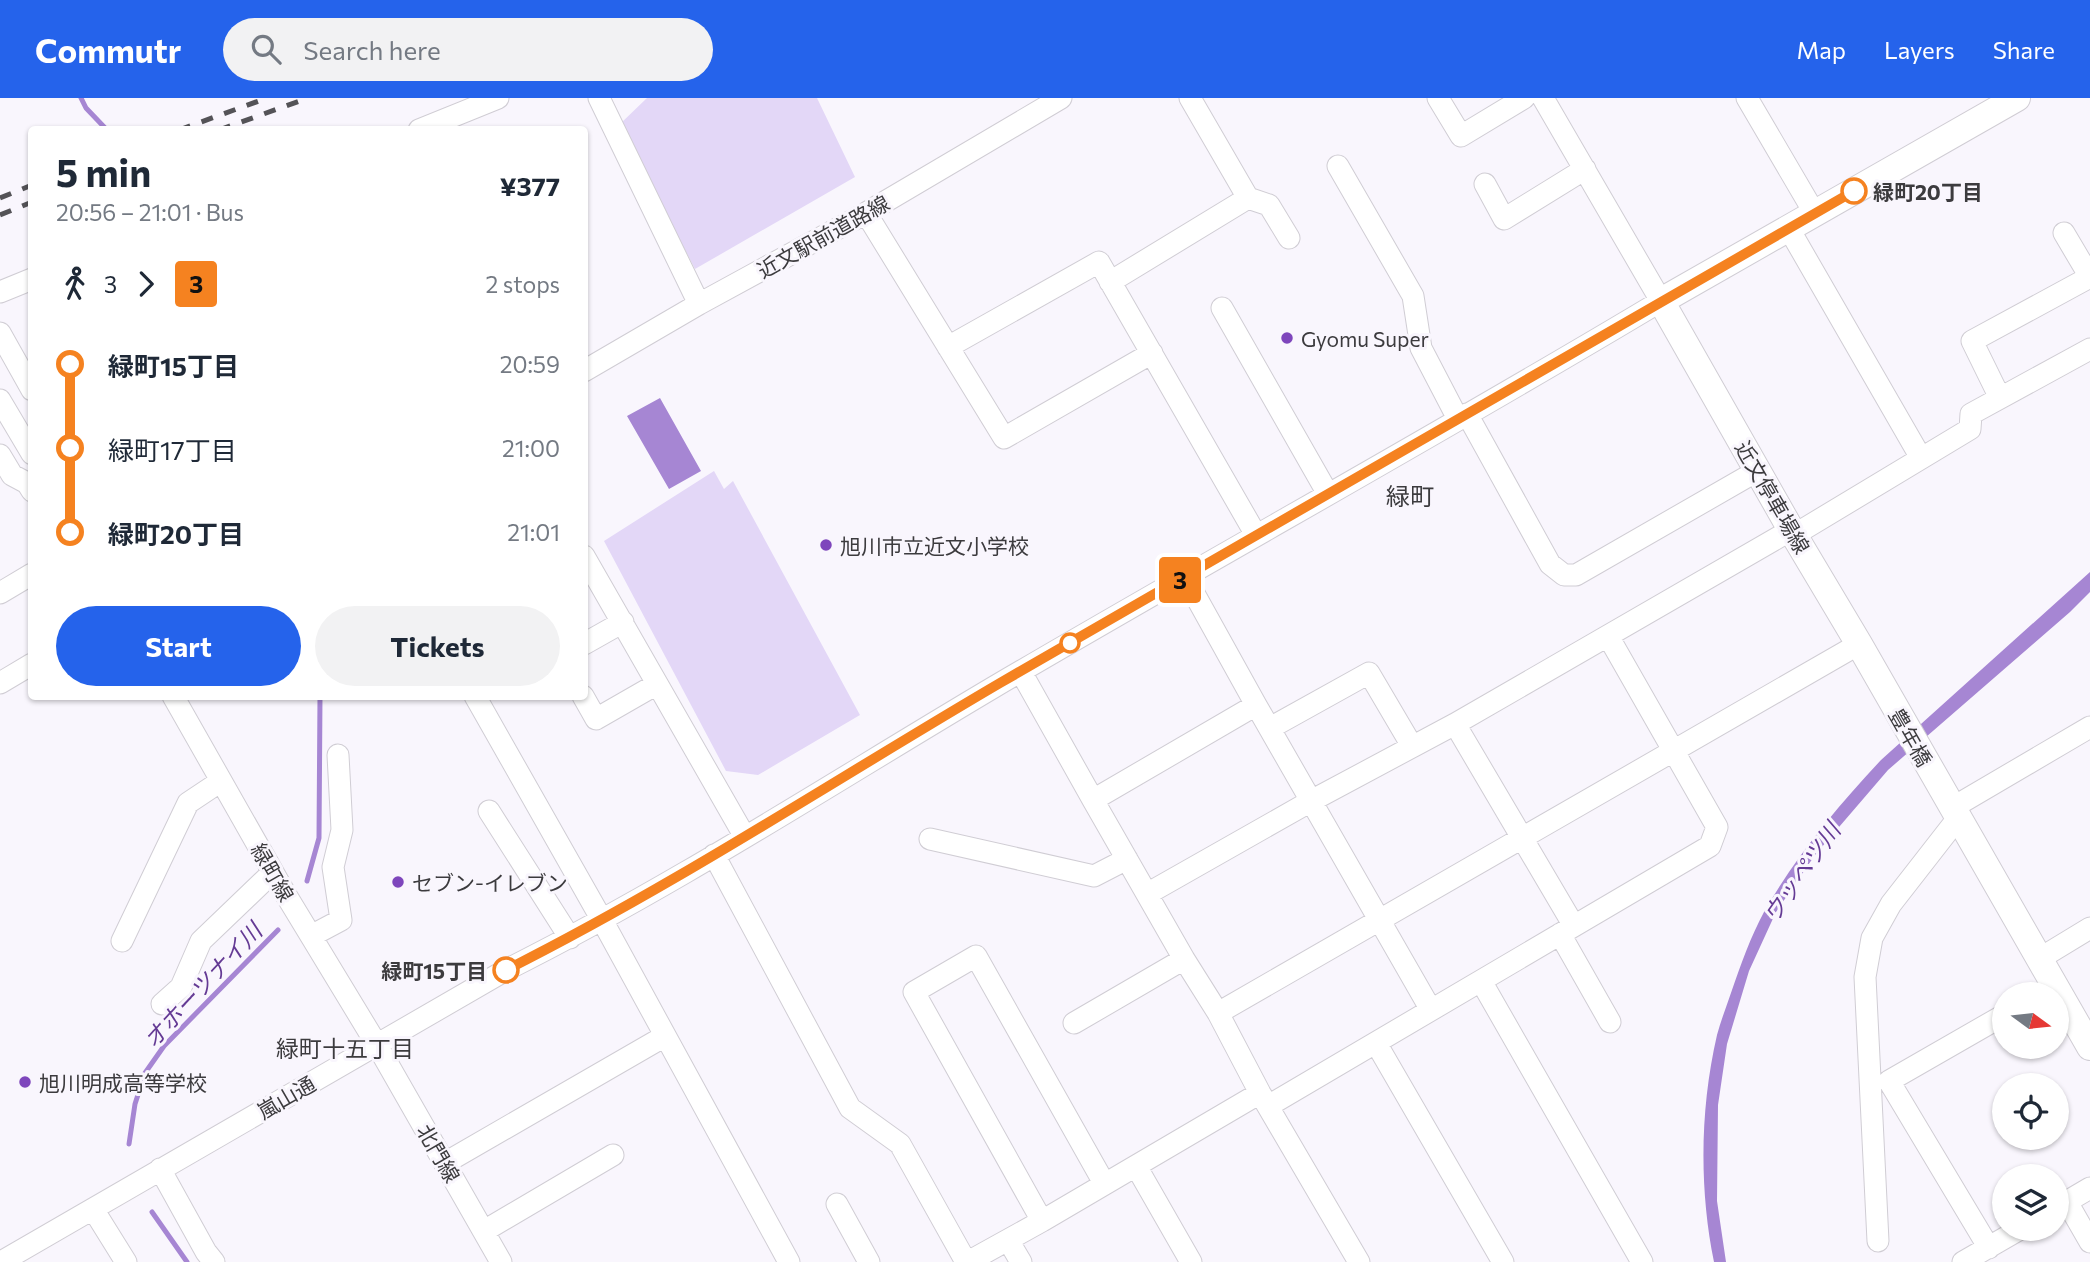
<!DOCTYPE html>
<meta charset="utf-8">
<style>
body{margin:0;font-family:Commissioner,"Noto Sans JP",sans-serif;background:#f2f2f3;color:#1f2937;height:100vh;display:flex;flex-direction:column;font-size:26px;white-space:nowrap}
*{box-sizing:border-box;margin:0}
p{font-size:23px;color:#747a83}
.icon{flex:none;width:38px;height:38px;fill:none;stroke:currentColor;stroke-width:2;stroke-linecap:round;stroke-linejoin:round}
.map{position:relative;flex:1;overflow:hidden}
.side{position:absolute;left:28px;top:28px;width:560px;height:574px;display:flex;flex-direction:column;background:#fff;border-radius:7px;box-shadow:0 2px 5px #0004}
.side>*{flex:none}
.badge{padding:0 14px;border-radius:5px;font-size:24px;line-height:46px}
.needle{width:46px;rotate:105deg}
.tools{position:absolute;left:1992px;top:884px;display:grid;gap:14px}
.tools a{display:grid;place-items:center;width:77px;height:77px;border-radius:50%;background:#fff;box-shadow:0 2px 5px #0004;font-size:35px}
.map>.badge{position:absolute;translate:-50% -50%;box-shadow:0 0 0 4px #fff}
.legs{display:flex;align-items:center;gap:10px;height:77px;padding:0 28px;font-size:23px}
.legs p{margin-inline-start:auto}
.overview{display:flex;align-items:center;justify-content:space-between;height:119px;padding:0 28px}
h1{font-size:38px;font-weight:700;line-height:52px}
.primary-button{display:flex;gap:14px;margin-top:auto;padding:14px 28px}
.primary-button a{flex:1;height:80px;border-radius:42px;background:#2563eb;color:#fff;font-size:28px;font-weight:700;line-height:80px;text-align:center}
.primary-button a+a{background:#f2f2f3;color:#1f2937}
ul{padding:0 28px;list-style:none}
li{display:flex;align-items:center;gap:24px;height:84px;font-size:26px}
li i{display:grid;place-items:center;width:10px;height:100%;margin:0 9px;background:currentColor}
li i::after{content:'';width:18px;height:18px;margin:-9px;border:5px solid;border-radius:50%;background:#fff}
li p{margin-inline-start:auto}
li:first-child i{background:linear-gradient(#0000 50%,currentColor 0)}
li:last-child i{background:linear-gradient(currentColor 50%,#0000 0)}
header{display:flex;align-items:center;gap:42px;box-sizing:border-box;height:98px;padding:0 35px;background:#2563eb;color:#fff}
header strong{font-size:33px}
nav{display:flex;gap:38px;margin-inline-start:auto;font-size:24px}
.search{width:490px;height:63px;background:#f2f2f3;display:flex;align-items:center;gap:18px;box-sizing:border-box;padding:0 24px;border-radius:38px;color:#747a83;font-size:26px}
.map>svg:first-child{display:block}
.green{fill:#e3d7f7}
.water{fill:#a686d3}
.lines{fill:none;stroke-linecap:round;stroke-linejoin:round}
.stream{stroke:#a686d3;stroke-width:5}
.minor-casing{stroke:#d0cdd4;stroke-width:23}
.major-casing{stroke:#d0cdd4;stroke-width:28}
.minor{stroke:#fff;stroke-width:21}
.major{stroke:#fff;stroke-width:26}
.rail{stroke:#545357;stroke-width:5;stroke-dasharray:12 12;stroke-linecap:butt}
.line-1-casing{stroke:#fff;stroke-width:16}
.line-1{stroke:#f58220;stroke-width:10}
.stop-1-dot{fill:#fff;stroke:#f58220;stroke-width:3.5}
.poi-dot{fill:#7e46bc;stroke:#f9f6fd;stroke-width:2.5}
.labels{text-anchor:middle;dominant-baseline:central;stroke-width:6;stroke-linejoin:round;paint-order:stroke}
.stop-label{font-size:21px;font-weight:bold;fill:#3c3b3e;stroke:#f9f6fd;text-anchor:start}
.street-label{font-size:21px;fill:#3c3b3e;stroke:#f9f6fd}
.poi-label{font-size:21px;fill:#3c3b3e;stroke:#f9f6fd;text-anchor:start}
.water-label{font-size:23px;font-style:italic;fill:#643a94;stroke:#f9f6fd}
.neighbourhood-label{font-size:23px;fill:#3c3b3e;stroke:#f9f6fd}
.quarter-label{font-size:24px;fill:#3c3b3e;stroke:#f9f6fd}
</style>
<header>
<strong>Commutr</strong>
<div class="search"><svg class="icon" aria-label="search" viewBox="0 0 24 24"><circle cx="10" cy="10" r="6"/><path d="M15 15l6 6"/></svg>Search here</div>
<nav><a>Map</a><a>Layers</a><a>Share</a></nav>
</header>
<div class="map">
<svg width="2090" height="1164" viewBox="0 0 2090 1164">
<rect width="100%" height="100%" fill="#f9f6fd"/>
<path class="green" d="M647,0H817L855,79L695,171L620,26Z
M714,373L724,391L733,383L860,617L758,677L726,673L604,443Z"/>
<path class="water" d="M660,300L701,373L669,391L627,318Z
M2090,474V494L2070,514L1888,672L1815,757L1776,814L1749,873L1727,946L1718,1007L1717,1103L1726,1164H1714C1699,1090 1700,1011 1717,937C1721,922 1727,907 1732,892C1741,866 1751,838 1764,814C1796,758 1837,709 1881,662Z"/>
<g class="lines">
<path class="stream" d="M81,0L86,10L107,32
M307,783L319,740L320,598
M129,1046L135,1006L145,975L164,948L278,832
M152,1114L187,1164"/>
<g class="minor-casing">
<path id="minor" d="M599,0L699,206
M1438,0L1461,38L1524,0
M1747,0L1815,116
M419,32L498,0
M1338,68L1413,198L1421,250L1458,321
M1485,86L1504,121L1585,71
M1248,100L1269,107L1289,140
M866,115L1004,340L1152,255
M1789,131L1921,360
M2064,135L2090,179
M1110,184L1248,100L1190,0
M0,194L32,181
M1222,210L1328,396
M0,235L32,292
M948,249L1099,164L1256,437
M584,273L699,206L866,115L1061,0
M2000,300L1972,243L2090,179
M0,302L32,356
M1467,316L1550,466L1564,477H1576L1757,373
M0,357L12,377L27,385L32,393
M1794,437L1970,331L1971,316L2090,251
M584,458L745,739
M1185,479L1256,607L1431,912
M0,495L32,476
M584,546L623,524
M1021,574L1093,702L1184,861L1218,915L1260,995L1359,1164
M0,585L32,566
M173,598L286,797L377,947L501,1164
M475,598L602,822L789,1164
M583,598L596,621L657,586
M1455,626L1574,828
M1270,630L1369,575L1412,648
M1093,702L1256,607
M1952,710L2090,629
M489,713L570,840
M930,741L1094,778L1127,761
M714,757L850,1010L900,1046L966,1164
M1147,796L1311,703L1455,626L1791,432
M1560,836L1610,924
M311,838L341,822L333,769L342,732L338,657
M122,843L188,705L221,683
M2039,861L2090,830
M1481,883L1642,1164
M162,906L181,889L201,843L273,774
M1218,915L1859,546
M1074,925L1184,861
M1376,945L1503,1164
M1268,1008L1710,748L1717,729L1608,538
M445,1065L665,938
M1136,1068L1191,1164
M160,1071L206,1154L214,1164
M2067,1104L2090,1144
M837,1106L869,1164
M2056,1110L2090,1090
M93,1111L126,1164
M1042,1123L914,894L976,858L1104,1085
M484,1133L613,1057
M1008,1142L1021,1164
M1878,1143L1865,879L1872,840L1891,806L1958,720
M1989,1150L1889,983L2004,917
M1,1164L506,872C674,788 832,685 994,589C1215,459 1441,335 1661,203L1543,0
M968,1164L1042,1123L1260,995
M1963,1164L2022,1130"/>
</g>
<g class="major-casing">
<path id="major" d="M2017,0L1661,203L1794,437L1859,546L2090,949"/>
</g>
<use href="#minor" class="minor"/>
<use href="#major" class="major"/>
<path class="rail" d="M179,32L267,0
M219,32L308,0
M0,100L32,87
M0,117L32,104"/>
</g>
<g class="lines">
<g class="line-1-casing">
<path id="line-1" d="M506,872C677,786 836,681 1000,585C1285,421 1569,257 1854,93"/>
</g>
<use href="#line-1" class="line-1"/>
</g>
<g class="stop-1-dot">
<circle cx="1854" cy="93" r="12"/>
<circle cx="1070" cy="545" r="9"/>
<circle cx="506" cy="872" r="12"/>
</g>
<g class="poi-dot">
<circle cx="1287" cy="240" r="7"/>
<circle cx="826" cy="447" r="7"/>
<circle cx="398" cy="784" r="7"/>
<circle cx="25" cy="984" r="7"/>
</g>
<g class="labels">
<g class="stop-label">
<text x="1873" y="93">緑町20丁目</text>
<text x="487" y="872" text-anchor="end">緑町15丁目</text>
</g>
<g class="street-label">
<text transform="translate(823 138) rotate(-29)">近文駅前道路線</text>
<text transform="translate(1773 399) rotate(60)">近文停車場線</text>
<text transform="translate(1911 639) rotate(60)">豊年橋</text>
<text transform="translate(273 774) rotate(60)">緑町線</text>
<text transform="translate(286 999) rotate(-30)">嵐山通</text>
<text transform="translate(439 1055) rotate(60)">北門線</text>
</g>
<g class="poi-label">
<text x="1301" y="240">Gyomu Super</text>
<text x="840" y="447">旭川市立近文小学校</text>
<text x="412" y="784">セブン-イレブン</text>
<text x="39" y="984">旭川明成高等学校</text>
</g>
<g class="water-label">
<text transform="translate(1801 774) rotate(-55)">ウッペツ川</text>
<text transform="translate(202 887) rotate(-47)">オホーツナイ川</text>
</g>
<g class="neighbourhood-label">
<text x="345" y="950">緑町十五丁目</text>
</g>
<g class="quarter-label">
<text x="1410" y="397">緑町</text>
</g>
</g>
</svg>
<div class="tools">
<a><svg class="needle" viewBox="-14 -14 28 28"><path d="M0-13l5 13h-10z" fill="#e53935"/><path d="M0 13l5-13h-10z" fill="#747a83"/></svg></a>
<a><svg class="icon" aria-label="locate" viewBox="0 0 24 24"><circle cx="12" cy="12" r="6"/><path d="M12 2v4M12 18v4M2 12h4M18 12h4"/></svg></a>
<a><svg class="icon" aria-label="layers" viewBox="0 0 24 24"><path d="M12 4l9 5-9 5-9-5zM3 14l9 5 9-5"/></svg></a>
</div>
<b class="badge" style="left:1180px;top:482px;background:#f58220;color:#111">3</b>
<section class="side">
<div class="overview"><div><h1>5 min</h1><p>20:56 – 21:01 · Bus</p></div><b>¥377</b></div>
<div class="legs"><svg class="icon" aria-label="walk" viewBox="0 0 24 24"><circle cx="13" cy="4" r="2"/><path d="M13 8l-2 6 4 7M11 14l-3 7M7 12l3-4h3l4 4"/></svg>3<svg class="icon" aria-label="forward" viewBox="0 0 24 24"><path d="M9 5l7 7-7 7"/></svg><b class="badge" style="background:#f58220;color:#111">3</b><p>2 stops</p></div>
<ul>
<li><i style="color:#f58220"></i><b>緑町15丁目</b><p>20:59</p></li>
<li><i style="color:#f58220"></i><span>緑町17丁目</span><p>21:00</p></li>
<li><i style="color:#f58220"></i><b>緑町20丁目</b><p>21:01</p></li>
</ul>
<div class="primary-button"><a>Start</a><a>Tickets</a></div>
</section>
</div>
